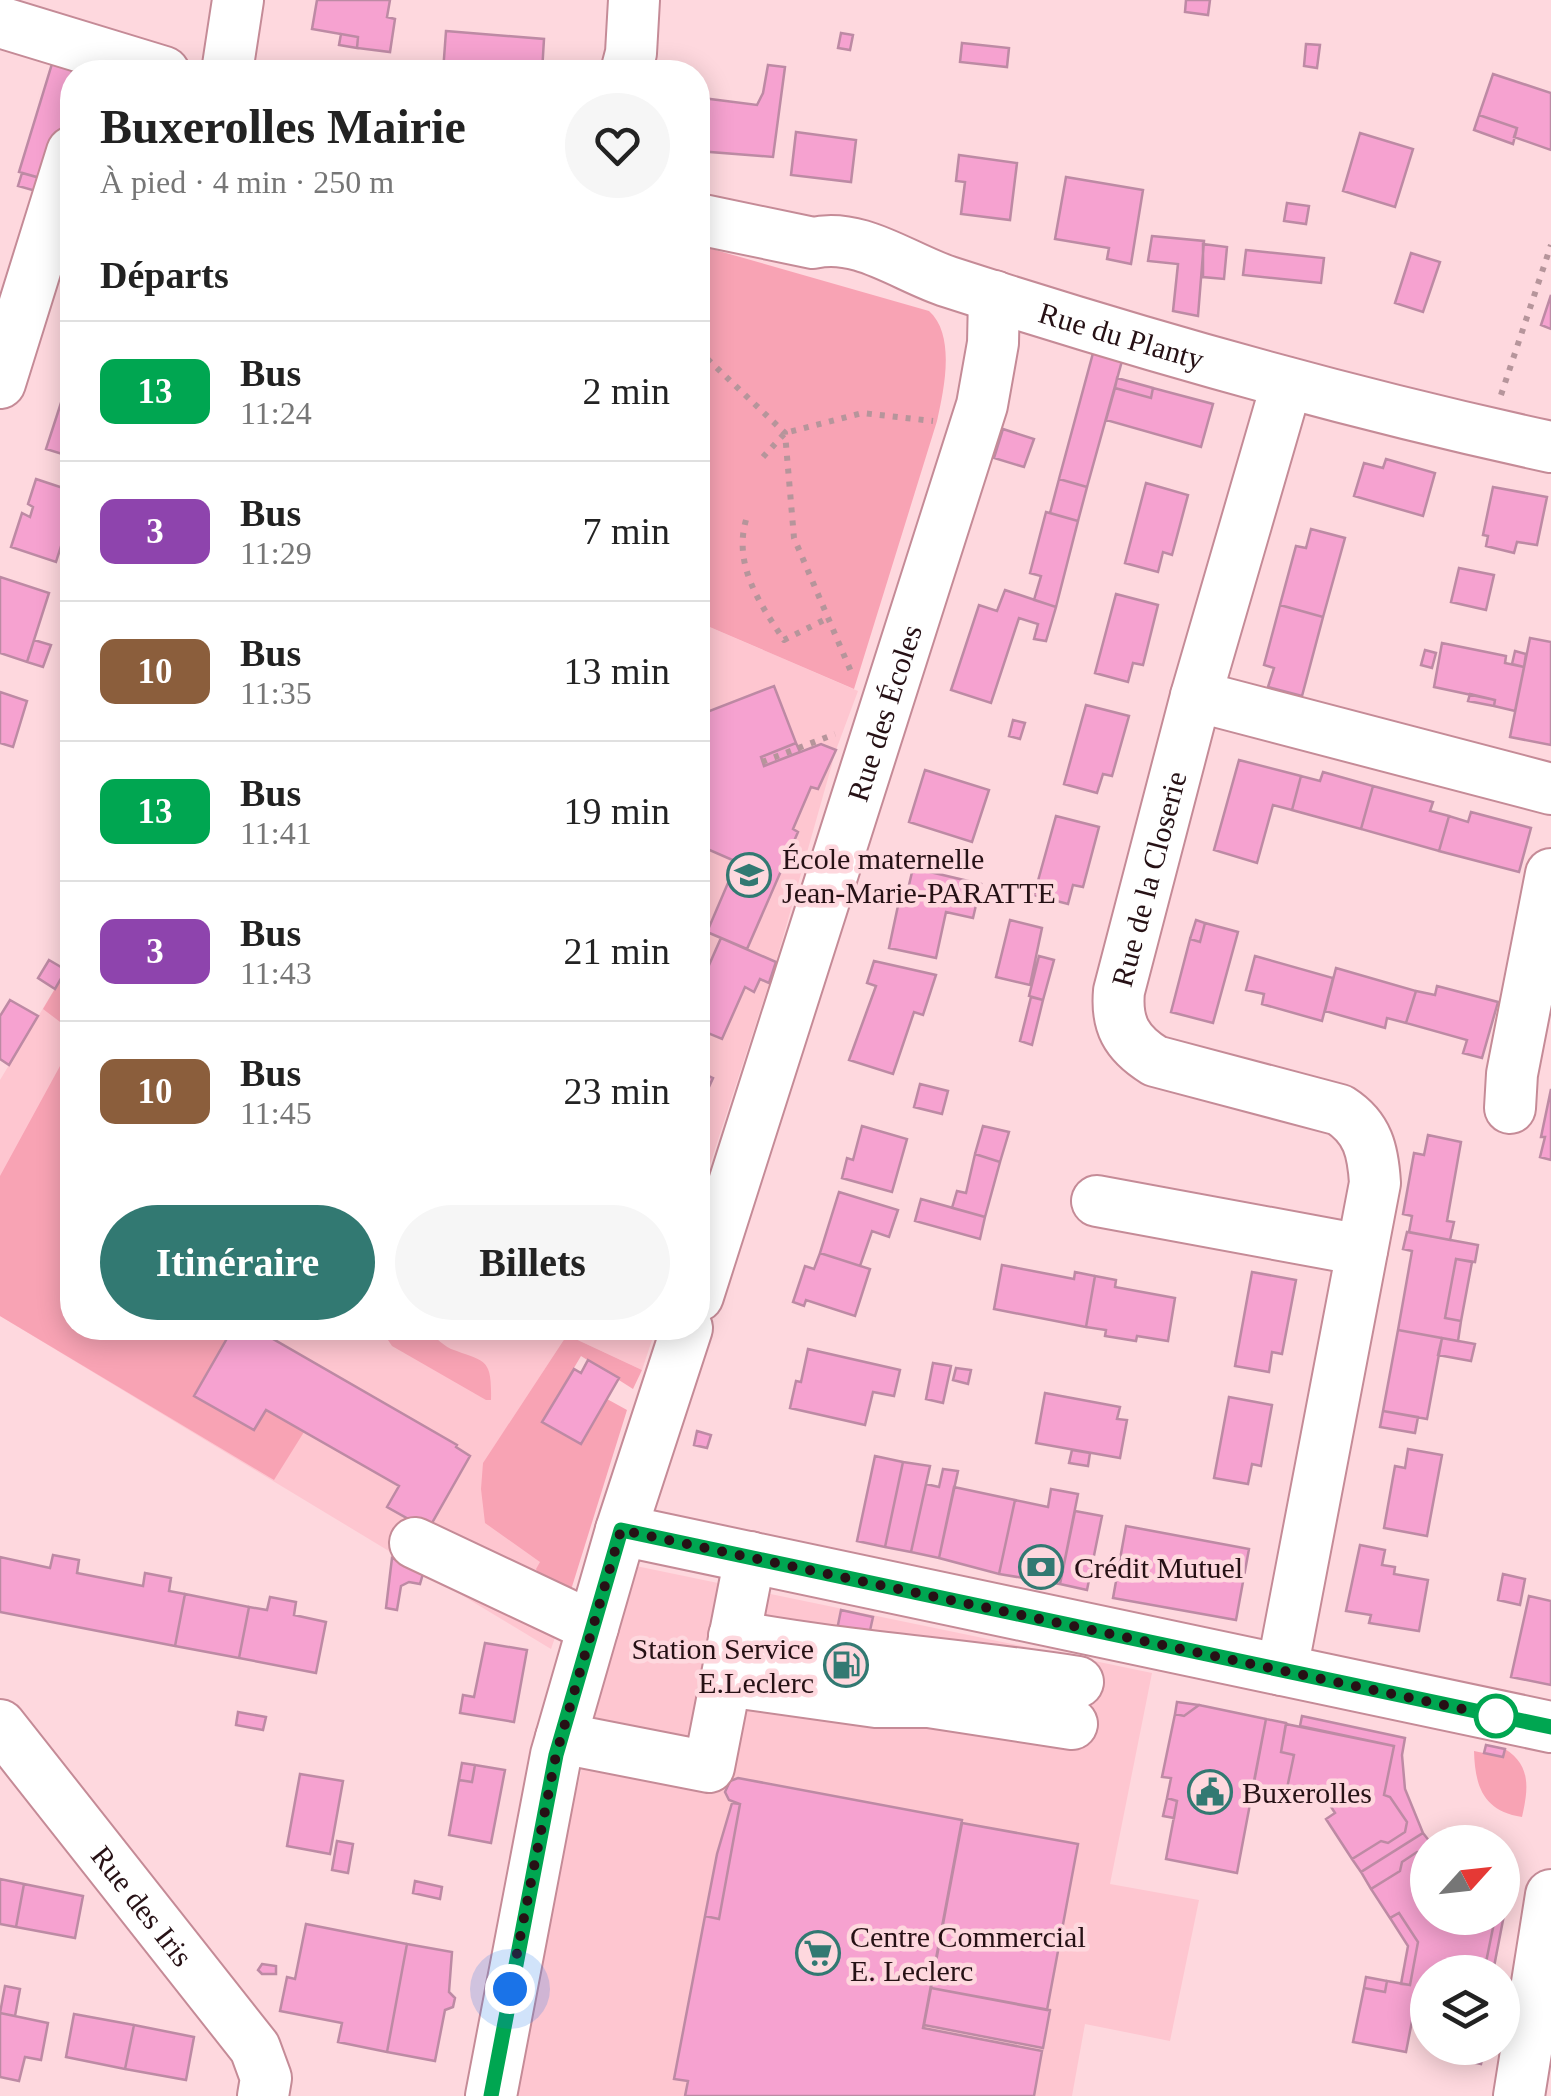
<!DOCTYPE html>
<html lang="fr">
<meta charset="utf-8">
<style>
body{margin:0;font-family:"Times New Roman",serif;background:#f6f6f6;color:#222;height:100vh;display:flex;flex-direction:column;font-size:38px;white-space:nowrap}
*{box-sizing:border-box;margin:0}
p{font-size:32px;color:#767676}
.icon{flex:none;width:55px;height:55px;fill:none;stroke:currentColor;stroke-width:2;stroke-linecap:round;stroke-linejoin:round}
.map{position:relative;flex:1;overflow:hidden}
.side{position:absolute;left:60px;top:60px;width:650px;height:1280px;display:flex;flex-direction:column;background:#fff;border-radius:40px;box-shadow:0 5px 25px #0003}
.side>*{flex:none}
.badge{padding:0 20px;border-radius:15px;font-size:35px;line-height:65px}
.needle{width:65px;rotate:63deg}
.buttons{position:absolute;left:1410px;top:1825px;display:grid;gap:20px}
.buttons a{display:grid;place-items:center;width:110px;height:110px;border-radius:50%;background:#fff;box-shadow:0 5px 25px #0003;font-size:50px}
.you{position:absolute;width:50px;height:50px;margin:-25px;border:8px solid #fff;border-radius:50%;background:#1a73e8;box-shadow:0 0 0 15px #1a73e833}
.map>.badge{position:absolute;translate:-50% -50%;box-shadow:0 0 0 5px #fff}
h2{padding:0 40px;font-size:38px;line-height:90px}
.round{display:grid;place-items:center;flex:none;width:105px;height:105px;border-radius:52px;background:#f6f6f6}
.summary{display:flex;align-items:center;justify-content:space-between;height:170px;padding:0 40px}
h1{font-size:48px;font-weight:600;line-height:75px}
.cta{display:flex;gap:20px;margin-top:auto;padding:20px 40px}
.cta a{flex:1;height:115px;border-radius:60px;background:#327972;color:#fff;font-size:40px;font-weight:600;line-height:115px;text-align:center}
.cta a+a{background:#f6f6f6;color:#222}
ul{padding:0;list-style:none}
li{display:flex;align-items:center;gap:30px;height:140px;padding:0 40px;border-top:2px solid #e0e0e0}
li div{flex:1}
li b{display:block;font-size:38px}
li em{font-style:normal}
li .badge{min-width:110px;font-weight:700;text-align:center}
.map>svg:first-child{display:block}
.built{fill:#fec6d0}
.green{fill:#f8a3b4}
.building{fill:#f6a2d0;stroke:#bd8aa4;stroke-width:2.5}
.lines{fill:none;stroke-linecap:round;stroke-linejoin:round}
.minor-casing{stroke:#c58b97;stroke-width:54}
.path{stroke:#b6959b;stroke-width:6;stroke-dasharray:5 8;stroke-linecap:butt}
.minor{stroke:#fff;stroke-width:50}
.line-casing{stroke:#fff;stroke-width:22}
.line{stroke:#00a651;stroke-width:15}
.walk{stroke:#261115;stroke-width:10;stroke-dasharray:0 18}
.stop-dot{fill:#fff;stroke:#00a651;stroke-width:5}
.labels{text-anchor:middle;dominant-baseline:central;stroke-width:9;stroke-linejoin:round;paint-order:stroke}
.street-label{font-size:30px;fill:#261115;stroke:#fed8de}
.poi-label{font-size:30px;fill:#261115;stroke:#fed8de;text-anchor:start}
</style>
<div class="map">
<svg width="1551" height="2096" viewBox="0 0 1551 2096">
<rect width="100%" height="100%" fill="#fed8de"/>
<path class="built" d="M698,622L858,691L836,750L776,962L698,1201Z
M72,960V1328H656L642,1370L567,1335L484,1462L566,1606L551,1649L0,1316V1080Z
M631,1565L1152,1673L1110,1884L1199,1900L1170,2041L1085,2024L1072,2096H517L571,1813Z"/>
<path class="green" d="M698,245L929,311C956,335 944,390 937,421L854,689L698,622Z
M72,960V1031L43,1009Z
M72,1044V1328H233L195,1396L254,1430L266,1410L304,1432L274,1480L0,1316V1176Z
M380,1328H425C433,1335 441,1344 451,1349C485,1362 492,1357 491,1400H486L392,1346Z
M567,1335L642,1370L633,1389L581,1356L542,1422L581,1444L607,1399L627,1410L566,1606L544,1587L536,1569L540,1562L485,1523L481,1489L483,1463Z
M1505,1749C1532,1766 1528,1790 1522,1817C1483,1811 1475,1786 1474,1751L1503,1757Z"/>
<path class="building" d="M317,0H390L387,17L395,19L390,52L357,48L358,37L312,29Z
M1186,0H1210L1208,15L1185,12Z
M446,31L544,39L542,72H443Z
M841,33L853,35L850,50L838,48Z
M341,34L358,37L357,48L339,45Z
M962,43L1009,48L1007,67L960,62Z
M1306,44L1320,45L1317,68L1304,66Z
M55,54L84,72H72V110L51,181L19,172Z
M768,65L785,67L773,157L698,151L702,98L757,105L763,93Z
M1493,74L1551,93V150L1514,137L1517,128L1479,115Z
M1479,115L1517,128L1513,144L1474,130Z
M796,132L856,140L851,182L791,175Z
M1360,133L1413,149L1395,207L1343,191Z
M959,155L1017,163L1010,220L961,214L965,182L956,181Z
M22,173L47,180L43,193L18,186Z
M1066,177L1143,190L1131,264L1107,259L1109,248L1055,239Z
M1287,203L1309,206L1306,224L1284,221Z
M1152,236L1204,241L1198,316L1173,311L1178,264L1148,261Z
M1203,244L1227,247L1224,279L1203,277Z
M1246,250L1324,258L1321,283L1243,275Z
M1411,253L1440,262L1423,312L1395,303Z
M1551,295V329L1541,325Z
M1096,342L1125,350L1087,487L1059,479Z
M70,375L72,376V457L46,449Z
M1117,378L1153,388L1151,398L1115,388Z
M1115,388L1151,398L1153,388L1213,404L1201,447L1106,420Z
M1003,429L1034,439L1024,467L994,458Z
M1386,459L1435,473L1423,516L1354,496L1364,463L1383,468Z
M36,479L72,491V512L56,562L11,547L22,513L30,517L33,507L28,504Z
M1059,479L1087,487L1078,521L1050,513Z
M1146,483L1188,495L1172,555L1163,552L1158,572L1125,563Z
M1493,487L1547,497L1537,545L1517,542L1514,553L1486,546L1488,536L1483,535Z
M1046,512L1078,521L1056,607L1034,600L1041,576L1030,573Z
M1311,529L1345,538L1323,617L1280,605L1296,546L1306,548Z
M1459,568L1494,575L1486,610L1451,602Z
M0,577L49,593L27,662L0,653Z
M1005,590L1056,607L1046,641L1034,639L1038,624L1019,618L991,703L951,690L979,605L997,611Z
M1116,594L1158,605L1143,665L1133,663L1128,682L1095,673Z
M1280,605L1323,617L1302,696L1268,687L1274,668L1264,665Z
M1530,638L1551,642V745L1510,737Z
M34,640L51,645L43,667L27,662Z
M1442,643L1506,656L1505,663L1524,667L1515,711L1494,706L1495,700L1434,687Z
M1425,650L1436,653L1432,668L1421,665Z
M1515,651L1526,654L1524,667L1512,664Z
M774,686L796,743L761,757L764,766L821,744L836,750L818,789L811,787L793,829L798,832L747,949L707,932L737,862L698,845V713L702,714Z
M0,692L27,701L13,747L0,743Z
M1470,694L1495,700L1494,706L1468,701Z
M1086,705L1129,716L1112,776L1103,774L1097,793L1064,784Z
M1013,720L1025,723L1020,739L1009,736Z
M796,743L800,752L764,766L761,757Z
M1239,760L1301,776L1292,810L1273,805L1257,863L1214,850Z
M925,770L989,790L972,842L909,822Z
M1323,772L1373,786L1361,829L1292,810L1301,776L1320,781Z
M1373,786L1433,802L1430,811L1449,816L1439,851L1361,829Z
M1471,812L1531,828L1519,872L1439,851L1449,816L1468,822Z
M1056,816L1099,827L1083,887L1073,885L1068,904L1034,895Z
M913,868L981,884L973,918L946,912L936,958L889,948L899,901L905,902Z
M1010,920L1042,928L1030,985L996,977Z
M1196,920L1205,923L1200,942L1190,939Z
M1205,923L1238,932L1213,1023L1171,1012L1190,939L1200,942Z
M721,938L776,962L769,983L760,979L754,992L745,987L722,1039L698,1029V990Z
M1039,956L1054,960L1043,1000L1029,996Z
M1255,956L1333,978L1322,1021L1262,1004L1264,994L1246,990Z
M49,960L66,970L55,989L38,978Z
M874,961L936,975L923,1015L914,1012L893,1074L849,1060L876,986L867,983Z
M1336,968L1416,991L1406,1023L1387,1018L1385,1028L1325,1011Z
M1437,986L1498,1002L1482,1058L1463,1053L1467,1040L1406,1023L1416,991L1435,995Z
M1031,997L1043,1000L1032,1045L1020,1041Z
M10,1000L38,1016L9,1065L0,1059V1016Z
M698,1071L713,1078L698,1111Z
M920,1084L948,1091L942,1114L914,1107Z
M1551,1089V1160L1540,1157L1545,1137H1541Z
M862,1126L907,1139L892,1192L842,1178L847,1158L853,1160Z
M983,1126L1009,1132L1000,1162L975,1154Z
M1428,1135L1461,1142L1447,1221L1454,1222L1450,1240L1409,1232L1412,1216L1403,1214L1414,1153L1424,1155Z
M975,1154L1000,1162L985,1217L952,1208L957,1191L966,1193Z
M839,1192L898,1210L889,1237L872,1231L860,1266L820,1253Z
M921,1199L985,1217L980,1239L915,1221Z
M1407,1232L1478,1245L1475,1262L1456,1259L1445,1318L1461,1321L1458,1341L1398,1330L1412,1251L1403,1249Z
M820,1253L870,1269L855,1316L806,1300L804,1306L793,1302L805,1266L814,1269Z
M1456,1259L1472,1262L1461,1321L1445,1318Z
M1002,1265L1074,1279L1075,1272L1095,1276L1086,1327L994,1309Z
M1252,1272L1296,1280L1282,1354L1272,1352L1269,1372L1235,1366Z
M1095,1276L1116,1280L1115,1287L1175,1298L1168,1341L1137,1336L1136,1341L1105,1336L1106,1330L1086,1327Z
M233,1328H254L457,1445L456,1447L470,1456L428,1530L387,1507L399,1486L266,1410L254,1430L194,1396Z
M1398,1330L1442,1338L1427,1419L1383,1411Z
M1442,1338L1475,1344L1471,1361L1438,1355Z
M808,1349L900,1370L894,1396L873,1392L865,1425L790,1408L796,1381L801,1382Z
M588,1360L619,1378L581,1444L542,1422L574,1369L581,1373Z
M933,1363L951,1366L943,1403L926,1399Z
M956,1368L971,1370L968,1384L953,1380Z
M1045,1393L1120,1407L1117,1419L1127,1420L1120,1458L1036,1443Z
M1229,1397L1272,1405L1261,1466L1252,1464L1248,1484L1214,1478Z
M1383,1411L1418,1417L1415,1433L1380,1427Z
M697,1431L711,1435L707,1448L694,1445Z
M1408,1449L1442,1455L1427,1536L1384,1528L1395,1466L1405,1468Z
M1072,1450L1090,1453L1088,1466L1069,1463Z
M875,1456L903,1462L885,1547L857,1541Z
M903,1462L930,1466L911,1552L885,1547Z
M943,1469L958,1471L939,1558L911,1552L926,1484L939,1487Z
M954,1487L1015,1500L999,1574L939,1558Z
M1051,1489L1078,1494L1060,1584L999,1574L1015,1500L1048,1507Z
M1075,1511L1102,1516L1087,1590L1060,1584Z
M1126,1526L1249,1549L1236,1620L1113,1598Z
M1360,1545L1385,1550L1382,1565L1395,1567L1394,1574L1428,1580L1419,1631L1369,1623L1371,1615L1346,1611Z
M53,1555L79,1560L77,1573L143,1586L145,1573L171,1578L169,1591L185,1594L175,1646L0,1612V1557L50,1568Z
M392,1558L424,1570L420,1584L409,1582L401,1586L397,1610L386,1608Z
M1503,1574L1525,1579L1520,1605L1498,1600Z
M185,1594L249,1607L239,1658L175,1646Z
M1529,1596L1551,1601V1685L1511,1677Z
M270,1597L296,1602L294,1615L326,1622L316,1673L239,1658L249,1607L267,1610Z
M841,1610L873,1617L850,1721L820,1714Z
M485,1643L527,1650L514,1722L460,1713L463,1695L474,1697Z
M1177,1702L1199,1705L1184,1716L1175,1714Z
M1199,1705L1266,1719L1237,1873L1166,1859L1177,1801L1167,1798L1171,1778L1162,1777L1175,1714L1184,1716Z
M238,1712L266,1717L263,1730L236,1725Z
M1302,1716L1405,1738L1402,1755L1405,1789L1423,1833L1361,1872L1352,1859L1381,1841L1388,1843L1405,1832L1407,1822L1390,1797L1384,1795L1394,1746L1300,1726Z
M1266,1719L1286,1723L1281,1752L1294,1755L1286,1793L1253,1786Z
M1286,1724L1394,1746L1384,1795L1390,1797L1407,1822L1405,1832L1388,1843L1381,1841L1352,1859L1326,1819L1335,1813L1328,1802L1286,1793L1294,1755L1281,1752Z
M1486,1745L1505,1749L1503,1757L1484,1753Z
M462,1763L475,1765L472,1782L459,1780Z
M475,1765L505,1770L491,1843L449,1835L459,1780L472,1782Z
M300,1774L343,1781L330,1854L287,1846Z
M738,1778L962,1820L923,2028L1042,2051L1034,2096H685L688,2081L674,2079L705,1916L719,1919L740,1804L729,1800L725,1792L730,1781Z
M1167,1798L1177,1801L1174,1818L1163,1816Z
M732,1803L740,1804L719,1919L705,1916L717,1854Z
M962,1823L1078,1844L1047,2010L931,1988Z
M1423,1833L1430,1842L1428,1855L1417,1852L1402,1862L1400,1871L1371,1889L1361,1872Z
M337,1841L353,1844L348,1873L332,1870Z
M1417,1852L1428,1855V1918H1495L1484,1972H1428V2024L1412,2021L1406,2052L1353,2042L1364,1988L1385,1992L1387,1981L1410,1985L1418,1942L1399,1913L1390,1918L1371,1889L1400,1871L1402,1862Z
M0,1879L24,1884L16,1927L0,1924Z
M415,1881L442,1887L440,1899L413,1893Z
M24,1884L83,1896L75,1938L16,1927Z
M1502,1888L1509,1889L1493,1972H1484L1495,1918H1502Z
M1399,1913L1418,1942L1410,1985L1401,1984L1408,1946L1390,1918Z
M306,1924L407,1944L387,2052L338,2042L342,2023L280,2011L287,1977L295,1979Z
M407,1944L452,1952L449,1992L455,1998L453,2007L445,2010L435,2061L387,2052Z
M262,1964L276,1966V1974H262L258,1970Z
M1366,1977L1387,1981L1385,1992L1364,1988Z
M5,1986L20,1989L15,2016L0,2013Z
M931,1988L1050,2010L1043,2048L924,2025Z
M0,2013L48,2023L41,2060L25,2057L19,2081L0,2077Z
M74,2014L134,2025L125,2069L66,2057Z
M134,2025L194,2037L186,2080L125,2069Z
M1448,2048H1484L1481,2064L1446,2057Z"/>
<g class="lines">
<g class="minor-casing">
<g id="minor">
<path d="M0,22L164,72"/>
<path d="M227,72L238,0"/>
<path d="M626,72L631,53L634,0"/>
<path id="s1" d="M698,219L813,243C860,232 905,268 949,282C1147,346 1348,403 1551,447"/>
<path d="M0,383L72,152"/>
<path d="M1196,696L1551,789"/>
<path d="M1510,1108L1512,1074L1551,874"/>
<path d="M1097,1201L1362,1250"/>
<path id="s2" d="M698,1296L982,405L993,343L994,296"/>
<path d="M621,1530L1551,1727"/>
<path d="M415,1543L593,1627"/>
<path d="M734,1636C848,1657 963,1664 1078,1682"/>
<path id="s3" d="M1282,1670L1375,1183C1373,1151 1368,1128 1340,1110L1155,1061C1126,1043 1116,1024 1119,991L1196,696L1287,383"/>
<path d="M726,1681L876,1702H929L1072,1724"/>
<path id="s4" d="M0,1725L255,2048L266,2078L263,2096"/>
<path d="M561,1738L709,1767L750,1557"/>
<path d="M491,2096L556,1755L621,1530L687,1328"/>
<path d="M1519,2096L1551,1895"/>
</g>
</g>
<path class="path" d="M698,350L785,433L794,538L852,674
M1501,395L1551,245
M763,457L785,433L862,413L933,421
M746,520C733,565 760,604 784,640L828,618
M762,762L835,734"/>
<use href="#minor" class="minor"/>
</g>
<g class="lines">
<g class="line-casing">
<path id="line" d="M491,2096L556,1755L621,1530L1551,1727"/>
</g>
<use href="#line" class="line"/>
<path class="walk" d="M510,1989L556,1755L621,1530L1496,1716"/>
</g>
<defs>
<g id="school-ring" transform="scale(2.25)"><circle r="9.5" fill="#fed8de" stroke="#327972" stroke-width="1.5"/><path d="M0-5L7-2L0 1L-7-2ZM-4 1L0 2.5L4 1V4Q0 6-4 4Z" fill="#327972"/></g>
<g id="bank-ring" transform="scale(2.25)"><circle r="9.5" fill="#fed8de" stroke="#327972" stroke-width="1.5"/><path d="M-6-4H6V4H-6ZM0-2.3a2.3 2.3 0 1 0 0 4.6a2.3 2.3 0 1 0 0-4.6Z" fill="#327972"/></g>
<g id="fuel-ring" transform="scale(2.25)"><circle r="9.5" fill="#fed8de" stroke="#327972" stroke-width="1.5"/><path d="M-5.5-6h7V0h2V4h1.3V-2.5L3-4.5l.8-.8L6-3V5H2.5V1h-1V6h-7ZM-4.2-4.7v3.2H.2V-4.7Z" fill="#327972"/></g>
<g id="civic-ring" transform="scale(2.25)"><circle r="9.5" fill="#fed8de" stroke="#327972" stroke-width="1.5"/><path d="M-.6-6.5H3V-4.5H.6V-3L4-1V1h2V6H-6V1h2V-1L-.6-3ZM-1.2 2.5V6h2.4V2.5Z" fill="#327972"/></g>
<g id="supermarket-ring" transform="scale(2.25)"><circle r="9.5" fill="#fed8de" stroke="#327972" stroke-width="1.5"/><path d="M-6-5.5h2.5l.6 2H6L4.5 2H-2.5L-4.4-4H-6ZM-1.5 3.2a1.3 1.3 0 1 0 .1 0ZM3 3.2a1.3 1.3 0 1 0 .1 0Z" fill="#327972"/></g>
</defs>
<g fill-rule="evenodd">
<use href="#school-ring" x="749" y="875"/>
<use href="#bank-ring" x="1041" y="1567"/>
<use href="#fuel-ring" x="846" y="1665"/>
<use href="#civic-ring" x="1210" y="1792"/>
<use href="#supermarket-ring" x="818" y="1953"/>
</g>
<circle class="stop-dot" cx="1496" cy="1716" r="20"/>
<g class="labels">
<g class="street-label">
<text stroke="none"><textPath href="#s1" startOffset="442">Rue du Planty</textPath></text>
<text stroke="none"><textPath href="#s2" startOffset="612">Rue des Écoles</textPath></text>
<text stroke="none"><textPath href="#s3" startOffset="972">Rue de la Closerie</textPath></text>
<text stroke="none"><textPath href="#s4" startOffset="230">Rue des Iris</textPath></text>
</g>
<g class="poi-label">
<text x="782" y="858">École maternelle<tspan x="782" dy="34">Jean-Marie-PARATTE</tspan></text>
<text x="1074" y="1567">Crédit Mutuel</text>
<text x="814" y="1648" text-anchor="end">Station Service<tspan x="814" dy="34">E.Leclerc</tspan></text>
<text x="1242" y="1792">Buxerolles</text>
<text x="850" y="1936">Centre Commercial<tspan x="850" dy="34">E. Leclerc</tspan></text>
</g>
</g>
</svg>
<div class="buttons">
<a><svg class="needle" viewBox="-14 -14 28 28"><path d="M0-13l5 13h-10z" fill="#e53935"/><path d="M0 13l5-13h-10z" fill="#767676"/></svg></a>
<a><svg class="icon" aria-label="layers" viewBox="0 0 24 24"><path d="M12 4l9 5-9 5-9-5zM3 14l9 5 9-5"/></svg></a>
</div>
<div class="you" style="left:510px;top:1989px"></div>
<section class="side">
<div class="summary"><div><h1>Buxerolles Mairie</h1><p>À pied · 4 min · 250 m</p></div><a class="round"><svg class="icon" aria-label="heart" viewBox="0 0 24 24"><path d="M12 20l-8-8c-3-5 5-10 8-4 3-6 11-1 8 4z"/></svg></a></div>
<h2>Départs</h2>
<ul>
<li><span class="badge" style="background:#00a651;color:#fff">13</span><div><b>Bus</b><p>11:24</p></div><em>2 min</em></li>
<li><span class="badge" style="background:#8e44ad;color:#fff">3</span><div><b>Bus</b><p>11:29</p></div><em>7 min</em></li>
<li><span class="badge" style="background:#8b5e3c;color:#fff">10</span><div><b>Bus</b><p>11:35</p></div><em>13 min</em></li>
<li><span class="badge" style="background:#00a651;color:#fff">13</span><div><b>Bus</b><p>11:41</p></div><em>19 min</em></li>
<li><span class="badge" style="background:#8e44ad;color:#fff">3</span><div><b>Bus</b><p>11:43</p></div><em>21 min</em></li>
<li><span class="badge" style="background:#8b5e3c;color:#fff">10</span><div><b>Bus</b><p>11:45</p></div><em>23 min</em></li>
</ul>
<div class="cta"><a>Itinéraire</a><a>Billets</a></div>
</section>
</div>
